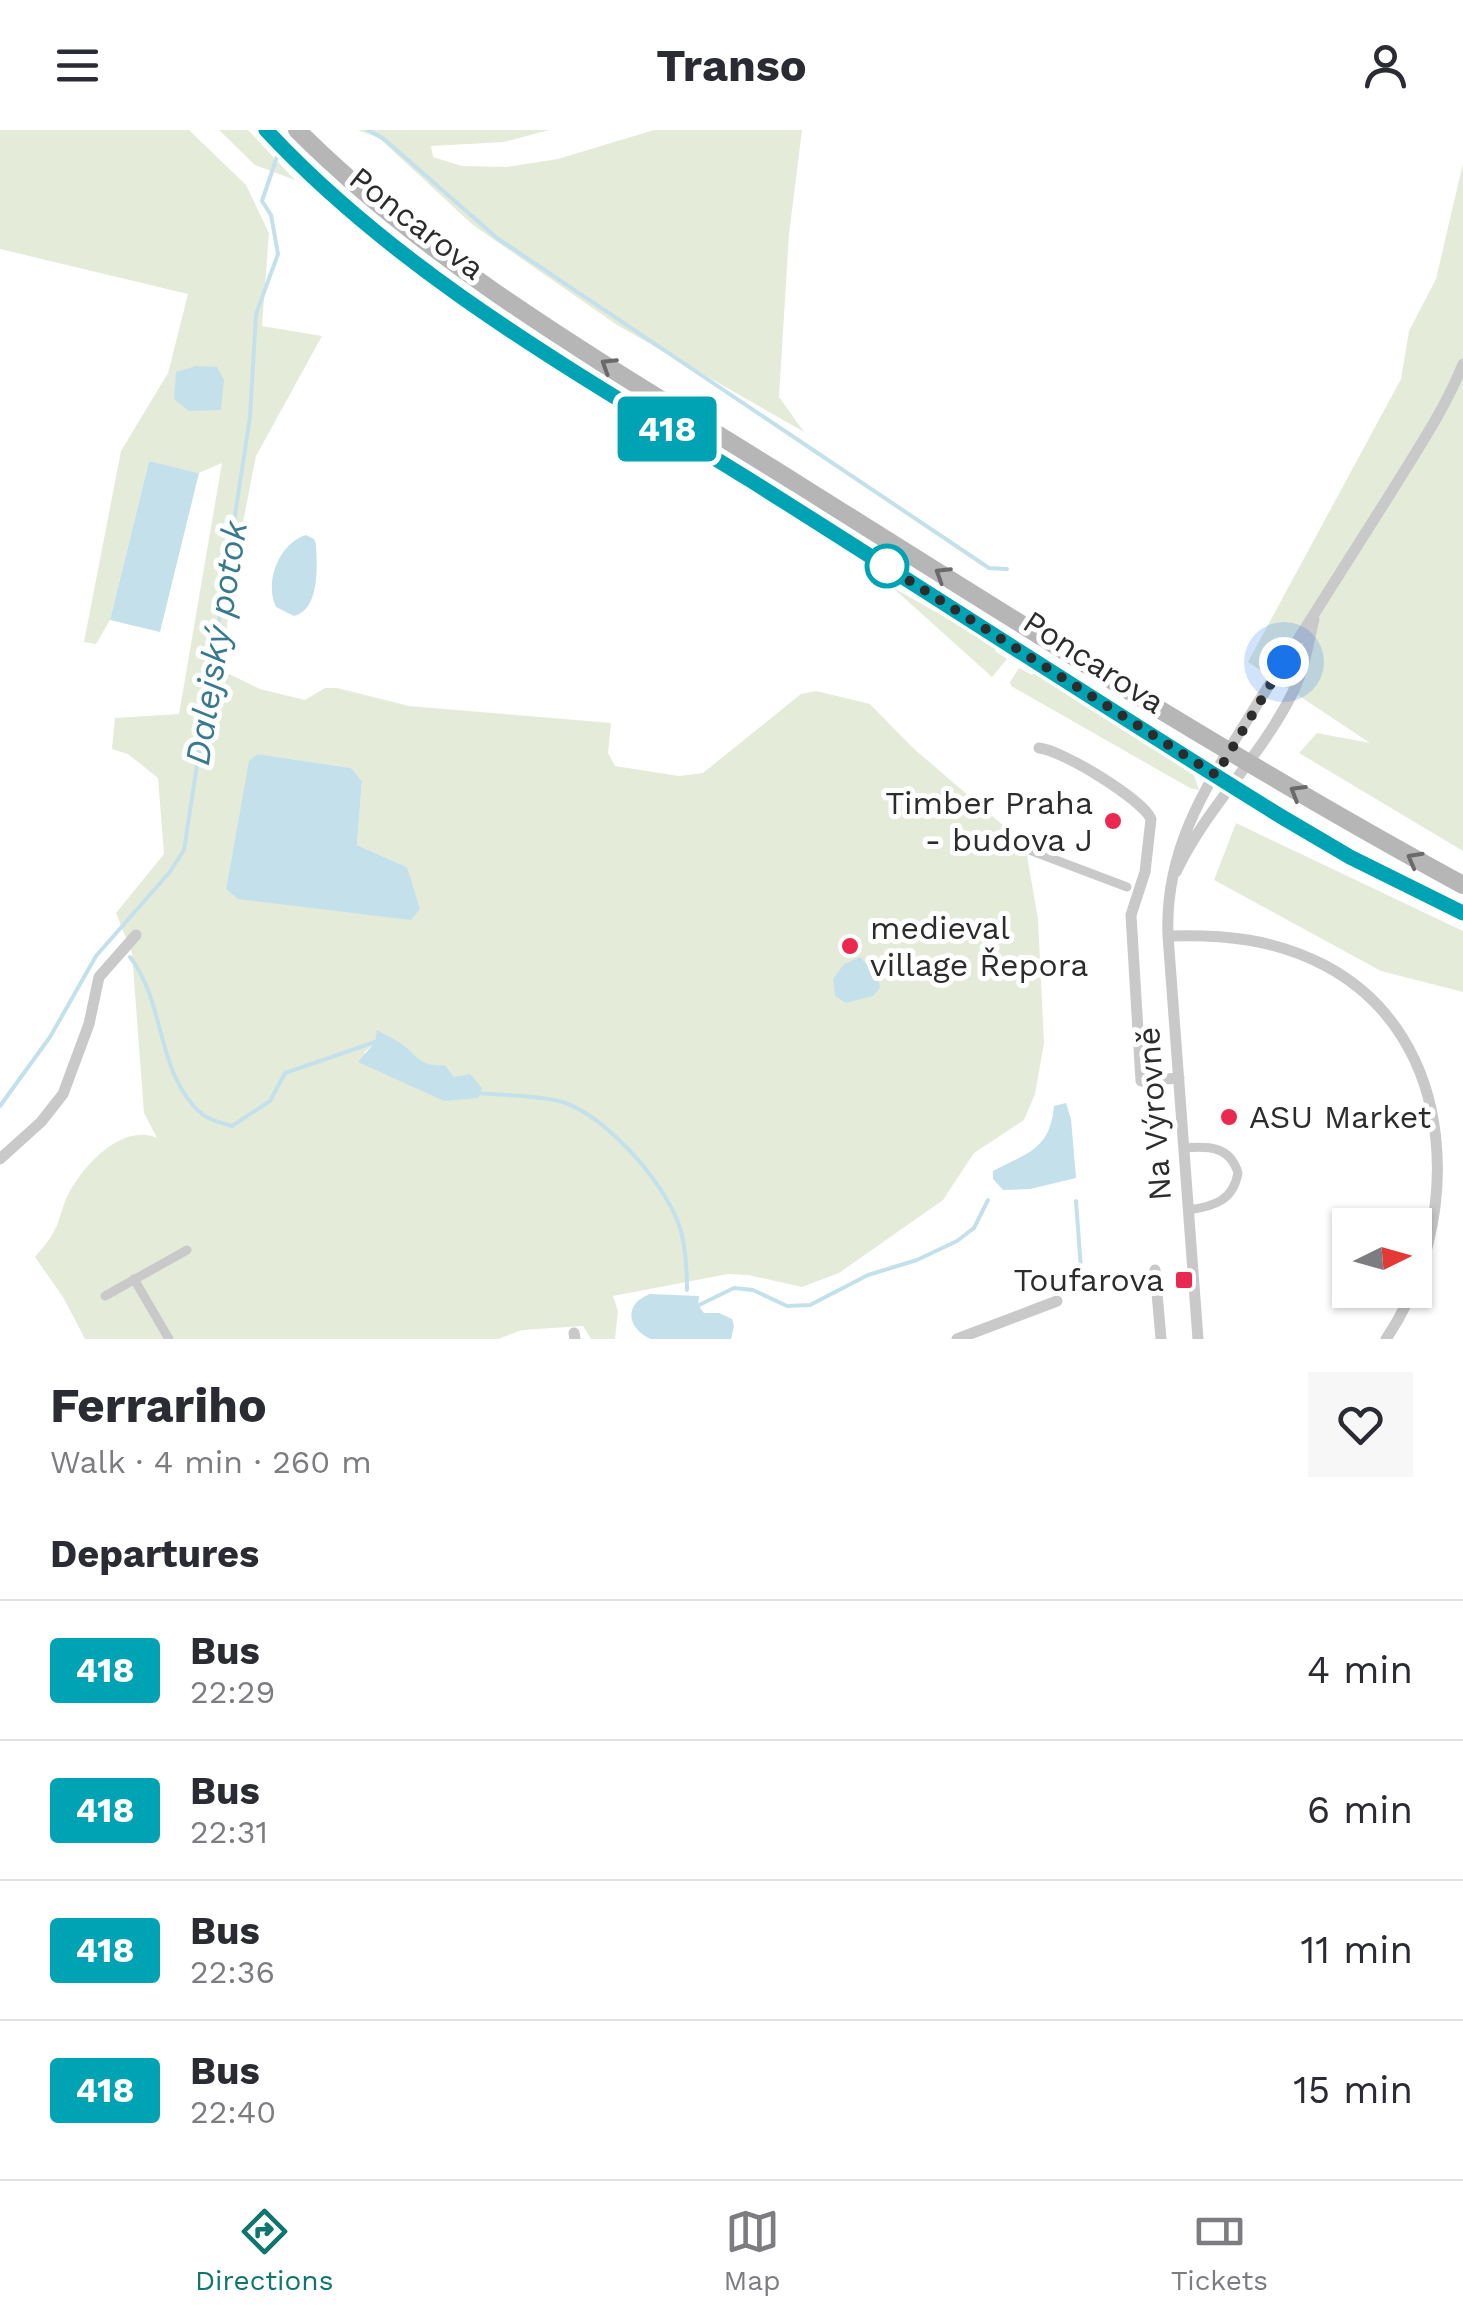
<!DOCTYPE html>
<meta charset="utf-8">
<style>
body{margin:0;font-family:"Work Sans",sans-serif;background:#f7f7f7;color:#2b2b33;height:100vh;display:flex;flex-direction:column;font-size:38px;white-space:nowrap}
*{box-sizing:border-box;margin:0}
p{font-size:32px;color:#7c7c81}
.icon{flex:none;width:55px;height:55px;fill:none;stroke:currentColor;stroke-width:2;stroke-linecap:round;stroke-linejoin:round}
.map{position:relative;height:1209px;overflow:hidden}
.sheet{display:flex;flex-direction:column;background:#fff;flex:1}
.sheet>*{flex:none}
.badge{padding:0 20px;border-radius:8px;font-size:35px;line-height:65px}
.needle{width:65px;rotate:85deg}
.fabs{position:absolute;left:1332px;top:1078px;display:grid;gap:20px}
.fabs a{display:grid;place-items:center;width:100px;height:100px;border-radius:0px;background:#fff;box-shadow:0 2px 8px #0004;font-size:50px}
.you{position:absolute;width:50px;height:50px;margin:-25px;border:8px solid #fff;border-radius:50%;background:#1a73e8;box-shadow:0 0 0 15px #1a73e833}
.map>.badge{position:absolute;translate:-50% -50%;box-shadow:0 0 0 5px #fff}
h2{padding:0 50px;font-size:38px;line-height:90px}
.round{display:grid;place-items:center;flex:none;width:105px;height:105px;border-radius:0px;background:#f7f7f7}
.overview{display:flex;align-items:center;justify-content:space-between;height:170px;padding:0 50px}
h1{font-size:48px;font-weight:700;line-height:75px}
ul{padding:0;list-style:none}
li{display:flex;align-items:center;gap:30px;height:140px;padding:0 50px;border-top:2px solid #e1e1e2}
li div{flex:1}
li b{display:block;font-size:38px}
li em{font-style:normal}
li .badge{min-width:110px;font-weight:700;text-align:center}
header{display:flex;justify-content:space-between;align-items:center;height:130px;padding:0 50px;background:#fff;font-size:45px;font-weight:700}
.tabs{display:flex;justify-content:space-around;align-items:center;height:140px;border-top:2px solid #e1e1e2;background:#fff;font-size:28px;color:#7c7c81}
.tabs a{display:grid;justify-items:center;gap:5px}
.tabs .current{color:#0f766e}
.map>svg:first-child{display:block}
.green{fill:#e5ebd9;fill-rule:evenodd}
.water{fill:#c4e1eb}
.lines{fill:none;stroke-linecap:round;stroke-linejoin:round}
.stream{stroke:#c4e1eb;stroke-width:4}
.pedestrian{stroke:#c9c9c9;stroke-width:9}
.minor{stroke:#c9c9c9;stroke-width:11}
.secondary{stroke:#b6b6b6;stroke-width:18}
.oneway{stroke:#6a6a6a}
.line-casing{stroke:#fff;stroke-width:22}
.line{stroke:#00a3b4;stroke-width:15}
.walk{stroke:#2c2c2c;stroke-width:10;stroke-dasharray:0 18}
.stop-dot{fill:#fff;stroke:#00a3b4;stroke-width:5}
.poi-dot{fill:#ea2850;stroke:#fff;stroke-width:4}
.labels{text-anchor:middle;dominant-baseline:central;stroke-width:10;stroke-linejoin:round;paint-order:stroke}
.street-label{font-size:32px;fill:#2c2c2c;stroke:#fff}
.poi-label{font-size:32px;fill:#2c2c2c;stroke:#fff;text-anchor:end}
.water-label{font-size:35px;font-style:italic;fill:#397990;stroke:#fff}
</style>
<header><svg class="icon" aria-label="menu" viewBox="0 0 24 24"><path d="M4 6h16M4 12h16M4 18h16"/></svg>Transo<svg class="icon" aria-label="person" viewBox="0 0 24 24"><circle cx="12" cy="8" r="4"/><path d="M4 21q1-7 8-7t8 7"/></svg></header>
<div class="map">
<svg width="1463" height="1209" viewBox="0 0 1463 1209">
<rect width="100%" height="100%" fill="#fff"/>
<path class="green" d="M0,0H189L246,55L269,103L262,196L322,206L256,326L231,453L223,541L260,559L305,570L325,558H337L409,576L611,593L608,623L615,636L679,646L703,643L801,564L816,561L870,574L913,618L1025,714L1038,789L1044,913L1035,964L1024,990L974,1023L943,1070L839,1143L802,1157L748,1145L728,1144L613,1166L618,1181L615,1209H591L583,1196L522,1200L498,1209H85L63,1167L35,1127C41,1119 50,1110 54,1101C61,1089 62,1075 69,1063C84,1035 122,993 157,1008L144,983L132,823L116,783L164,724L158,648L128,624L112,619L115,588L179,584L222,333L199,343L149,331L110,490L96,514L84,512L121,321L168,243L188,164L0,119ZM256,624L351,638L362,651L357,715L407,737L409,748L226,759L242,672ZM378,901L406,917L416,931L454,947L444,971L364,923L375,912Z
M219,0H248L295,50L255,35Z
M358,0H549L504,12L431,16L433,27L462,36L507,37L558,29L654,0H802L789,104L779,267L804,302L617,195L473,95L379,8Z
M1463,33V721L1299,623L1317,603L1370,613L1248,532L1401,249L1409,201L1436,149Z
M892,457L997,517L995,521L1007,529L992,547Z
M1019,538L1032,545L1035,542L1184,634L1193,643L1199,660L1190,658L1011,556L1010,552Z
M1236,693L1463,801V862L1381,841L1214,750Z"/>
<path class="water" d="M196,236L217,237L224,250L221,280L189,281L174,269L176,242Z
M149,331L199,343L160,502L110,490Z
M306,405L314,409L316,414C317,437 320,479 294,486L276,477C264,452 279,413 306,405Z
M257,624L351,638L362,651L357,715L407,737L420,779L411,790L238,769L226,759L249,631Z
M860,827L878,847L880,858L873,866L846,873L835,866L833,849L844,834Z
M377,900C387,906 400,911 408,919C420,931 426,937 445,935L454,947L470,944L482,958L478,968L444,971L358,932L375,912Z
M1066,973L1071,989L1076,1048L1030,1059L1003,1060L993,1049V1041C1027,1023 1050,1020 1054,976Z
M650,1164L699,1166L698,1175L704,1183H719L732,1189L734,1196L731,1209H651C627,1199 623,1174 650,1164Z"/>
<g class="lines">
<path class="stream" d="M368,0L384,9L497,108L989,438L1007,439
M130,827C166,873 156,945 202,984C210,991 223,993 232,996L270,971L285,943L375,912L380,914
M477,963C503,965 530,965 555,970C601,980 661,1048 678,1092C686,1113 687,1138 687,1160
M0,976L50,907L96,826L169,743L184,720L250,287L256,184L278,124L271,85L262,71L279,21
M1076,1071L1081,1139
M697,1176L734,1158L753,1160L787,1176L810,1175L868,1145L917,1130L957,1111L974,1098L988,1070"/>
<path class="pedestrian" d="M1024,718L1127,757
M1184,1018C1209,1016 1230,1016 1238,1043C1233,1071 1214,1076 1189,1080
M134,1149L169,1209
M105,1166L187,1120"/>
<path class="minor" d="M1039,618C1062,620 1142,669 1151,689L1145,742L1131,785L1141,951L1179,948
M1176,742C1206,678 1260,628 1292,564C1304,541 1308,515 1314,489
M1168,806C1223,804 1274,809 1324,835C1462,907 1463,1096 1386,1209
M0,1029L41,992L63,964L89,894L99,847L136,805
M1155,1140L1161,1209
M574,1203L575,1209
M957,1209L1057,1171
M1198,1209L1168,806C1164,712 1213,646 1261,568C1304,499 1349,430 1392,361C1417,320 1445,279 1463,234"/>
<path class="secondary" d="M266,0C330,69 403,126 480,180L1257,672L1350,727L1463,783
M297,0C442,145 624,245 796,353C1016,491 1235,631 1463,755"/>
</g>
<defs><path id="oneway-chevron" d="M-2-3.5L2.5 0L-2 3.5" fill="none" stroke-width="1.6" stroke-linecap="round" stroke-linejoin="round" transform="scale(2.5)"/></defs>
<g class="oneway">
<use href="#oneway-chevron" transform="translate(608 235) rotate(-148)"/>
<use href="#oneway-chevron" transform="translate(942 444) rotate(-148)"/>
<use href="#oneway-chevron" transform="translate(1297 662) rotate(-149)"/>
<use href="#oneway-chevron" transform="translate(1414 729) rotate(-151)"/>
</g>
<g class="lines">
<g class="line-casing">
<path id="line" d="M266,0C403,147 581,245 750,350C928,462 1104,577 1282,687L1350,727L1463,783"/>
</g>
<use href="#line" class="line"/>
<path class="walk" d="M887,436L883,434L1216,645L1284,532"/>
</g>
<circle class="stop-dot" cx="887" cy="436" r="20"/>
<g class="poi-dot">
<circle cx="1113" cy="691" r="10"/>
<circle cx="850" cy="816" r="10"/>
<circle cx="1229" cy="987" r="10"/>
<rect x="1174" y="1140" width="20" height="20" rx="5"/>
</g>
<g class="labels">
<g class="street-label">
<text transform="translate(417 93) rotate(38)">Poncarova</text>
<text transform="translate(1094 532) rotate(33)">Poncarova</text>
<text transform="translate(1154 984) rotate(-94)">Na Výrovně</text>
</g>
<g class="poi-label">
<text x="1093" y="673">Timber Praha<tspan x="1093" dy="37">- budova J</tspan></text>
<text x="870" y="798" text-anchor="start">medieval<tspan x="870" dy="37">village Řepora</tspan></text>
<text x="1249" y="987" text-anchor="start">ASU Market</text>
<text x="1164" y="1150">Toufarova</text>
</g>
<g class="water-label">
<text transform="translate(216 513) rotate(-81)">Dalejský potok</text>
</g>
</g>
</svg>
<div class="fabs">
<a><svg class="needle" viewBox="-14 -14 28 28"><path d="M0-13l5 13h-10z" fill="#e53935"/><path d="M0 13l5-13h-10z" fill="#7c7c81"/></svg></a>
</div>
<div class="you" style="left:1284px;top:532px"></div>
<b class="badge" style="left:667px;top:299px;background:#00a3b4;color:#fff">418</b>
</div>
<section class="sheet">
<div class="overview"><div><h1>Ferrariho</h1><p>Walk · 4 min · 260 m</p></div><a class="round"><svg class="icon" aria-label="heart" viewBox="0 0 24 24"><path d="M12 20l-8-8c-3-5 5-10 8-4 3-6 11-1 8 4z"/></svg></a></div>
<h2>Departures</h2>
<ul>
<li><span class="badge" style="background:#00a3b4;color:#fff">418</span><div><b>Bus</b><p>22:29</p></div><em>4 min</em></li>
<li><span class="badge" style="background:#00a3b4;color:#fff">418</span><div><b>Bus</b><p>22:31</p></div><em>6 min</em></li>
<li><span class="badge" style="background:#00a3b4;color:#fff">418</span><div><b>Bus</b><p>22:36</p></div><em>11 min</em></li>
<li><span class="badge" style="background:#00a3b4;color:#fff">418</span><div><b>Bus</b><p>22:40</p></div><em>15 min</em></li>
</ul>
</section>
<nav class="tabs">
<a class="current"><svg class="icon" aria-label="directions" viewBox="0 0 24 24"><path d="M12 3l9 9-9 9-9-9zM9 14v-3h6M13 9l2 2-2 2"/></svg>Directions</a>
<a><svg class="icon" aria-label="map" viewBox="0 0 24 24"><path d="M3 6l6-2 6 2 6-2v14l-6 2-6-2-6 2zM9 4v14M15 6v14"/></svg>Map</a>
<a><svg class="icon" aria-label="tickets" viewBox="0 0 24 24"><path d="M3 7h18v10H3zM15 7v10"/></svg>Tickets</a>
</nav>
